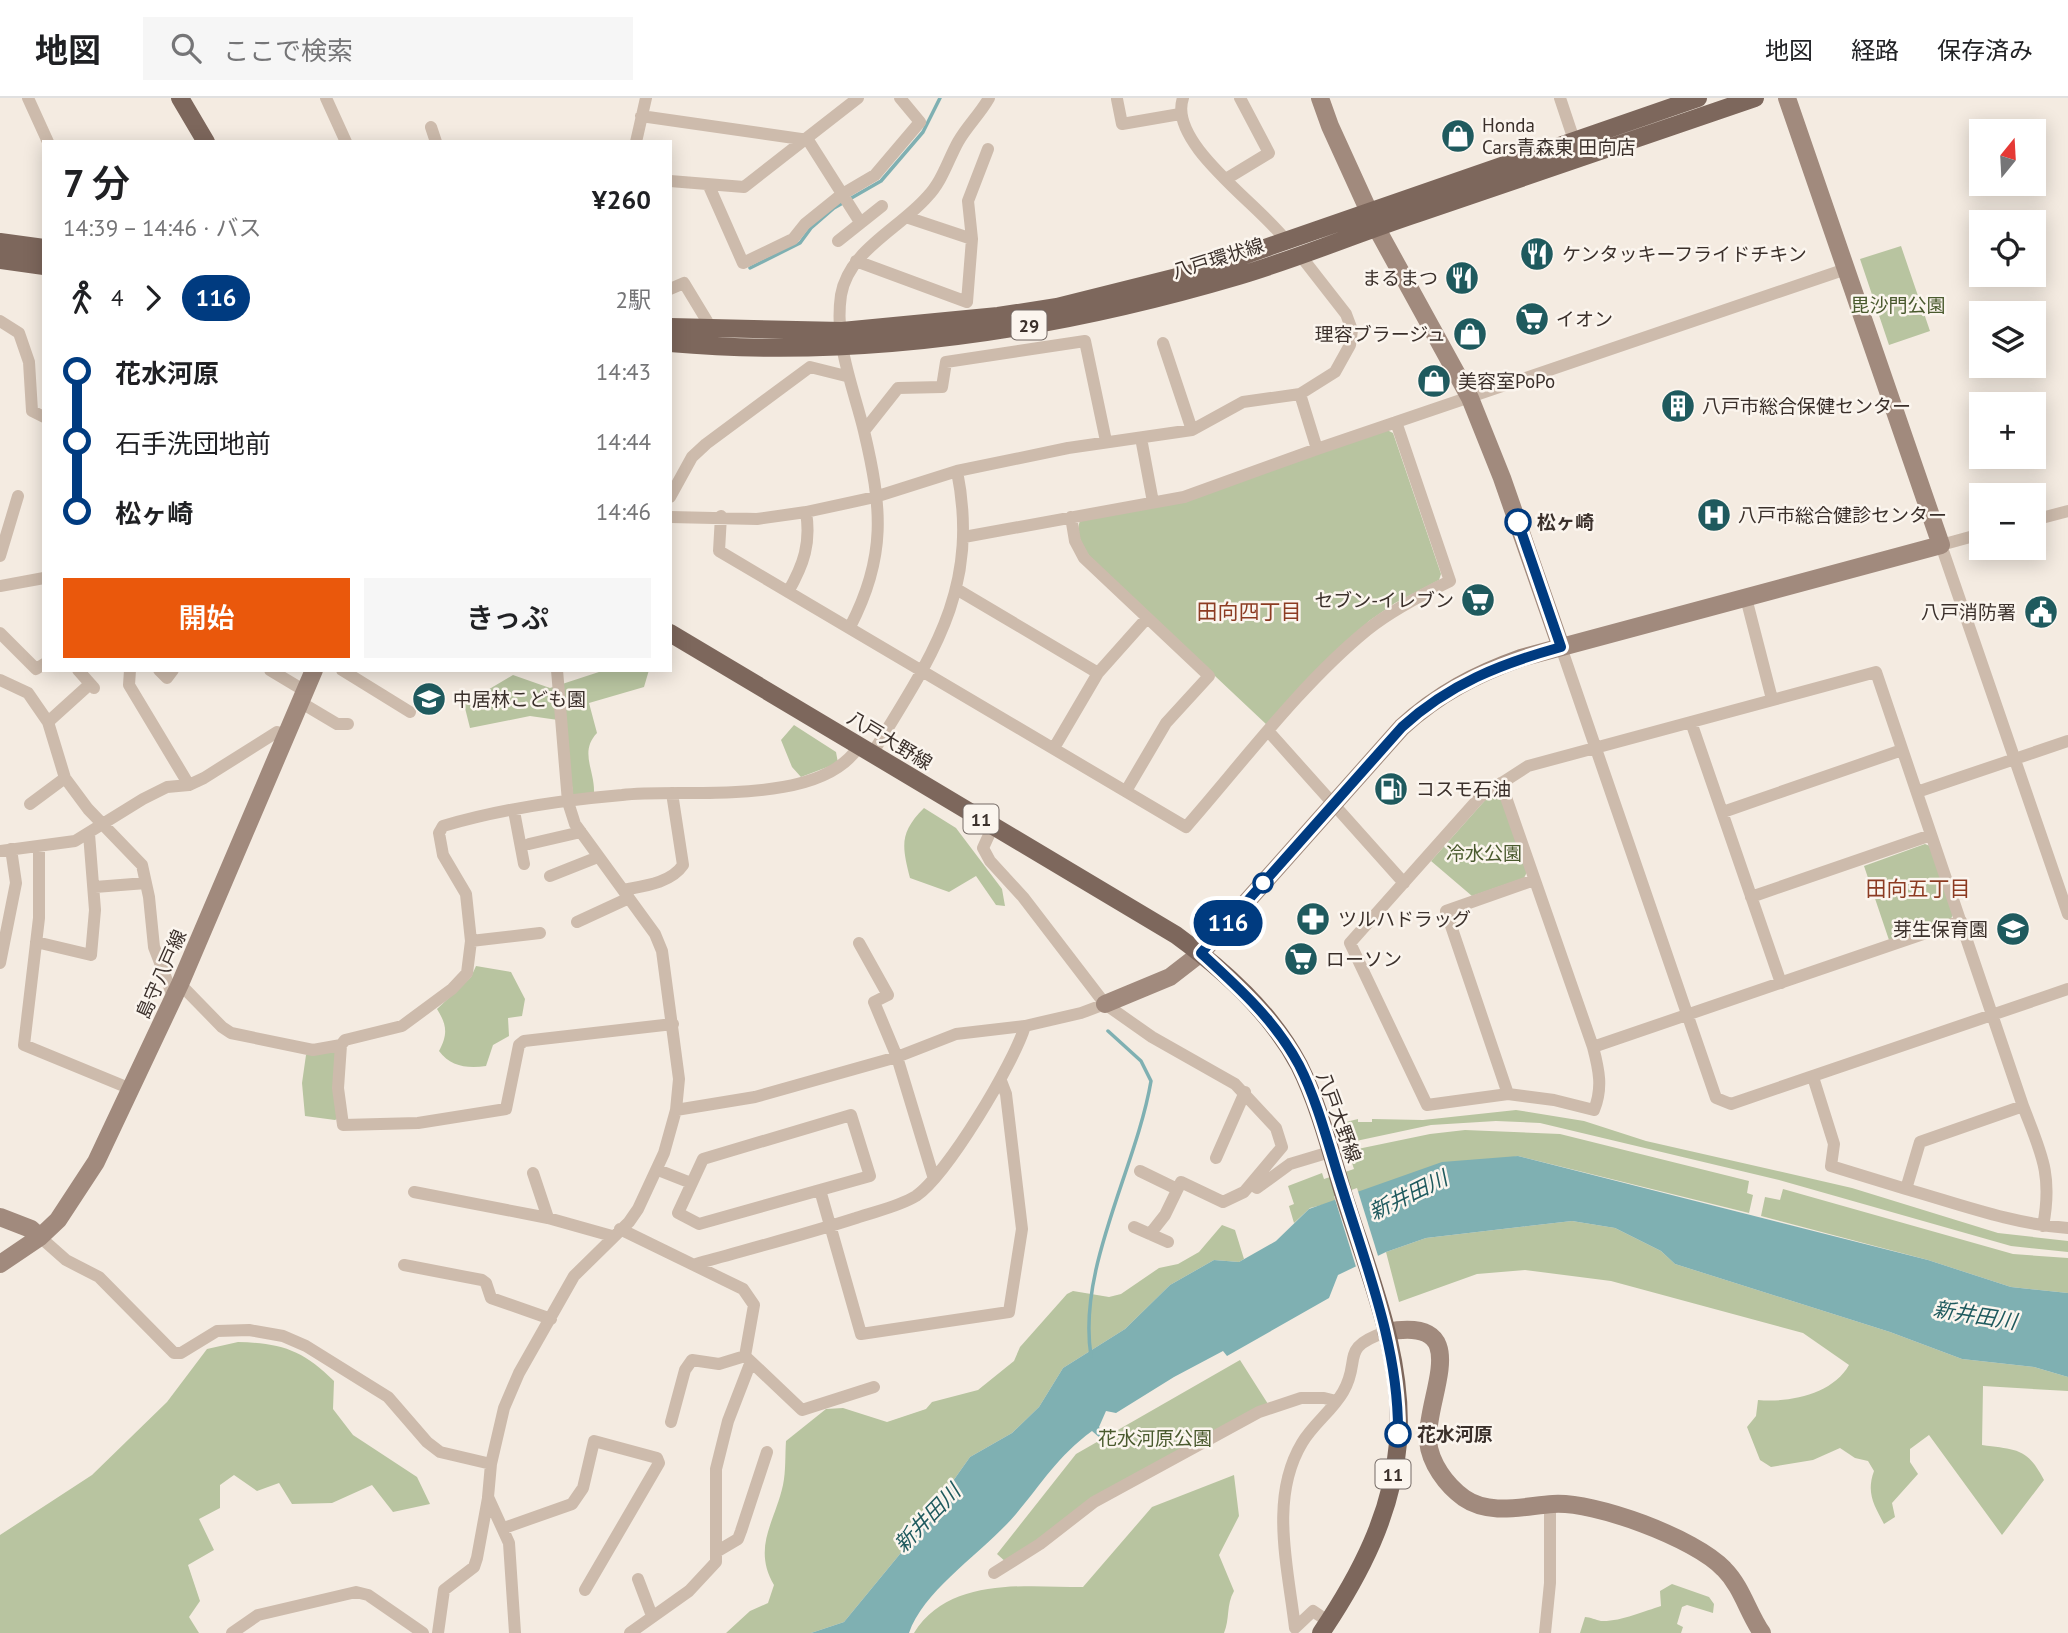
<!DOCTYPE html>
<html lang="ja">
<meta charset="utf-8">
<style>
body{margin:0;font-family:"PT Sans","Noto Sans JP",sans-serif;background:#f6f6f6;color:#202124;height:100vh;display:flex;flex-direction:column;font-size:26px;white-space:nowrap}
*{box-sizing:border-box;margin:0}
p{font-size:23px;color:#757577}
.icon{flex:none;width:38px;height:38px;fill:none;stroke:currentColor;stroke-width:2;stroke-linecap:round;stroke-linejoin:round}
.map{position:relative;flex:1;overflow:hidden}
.drawer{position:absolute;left:42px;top:42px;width:630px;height:532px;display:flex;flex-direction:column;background:#fff;border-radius:0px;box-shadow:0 4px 18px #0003}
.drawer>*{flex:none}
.badge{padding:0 14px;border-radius:23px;font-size:24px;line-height:46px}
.needle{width:46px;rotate:18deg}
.fabs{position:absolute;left:1969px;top:21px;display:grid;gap:14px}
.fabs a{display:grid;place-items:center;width:77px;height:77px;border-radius:0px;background:#fff;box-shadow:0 4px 18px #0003;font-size:35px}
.map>.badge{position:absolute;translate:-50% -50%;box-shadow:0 0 0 4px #fff}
.legs{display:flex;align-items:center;gap:10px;height:77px;padding:0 21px;font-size:23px}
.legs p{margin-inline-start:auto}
.head{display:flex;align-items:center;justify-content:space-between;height:119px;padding:0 21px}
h1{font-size:38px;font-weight:600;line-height:52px}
.action{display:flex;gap:14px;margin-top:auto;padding:14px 21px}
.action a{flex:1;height:80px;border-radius:0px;background:#ea580c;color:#fff;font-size:28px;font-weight:600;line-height:80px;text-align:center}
.action a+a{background:#f6f6f6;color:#202124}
ul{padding:0 21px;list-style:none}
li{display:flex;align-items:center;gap:24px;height:70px;font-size:26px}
li i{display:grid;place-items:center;width:10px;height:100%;margin:0 9px;background:currentColor}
li i::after{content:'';width:18px;height:18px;margin:-9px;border:5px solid;border-radius:50%;background:#fff}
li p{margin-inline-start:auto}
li:first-child i{background:linear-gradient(#0000 50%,currentColor 0)}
li:last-child i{background:linear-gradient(currentColor 50%,#0000 0)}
header{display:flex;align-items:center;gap:42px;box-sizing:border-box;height:98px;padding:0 35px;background:#fff;border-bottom:2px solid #e0e0e0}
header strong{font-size:33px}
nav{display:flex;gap:38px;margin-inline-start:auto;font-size:24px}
.search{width:490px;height:63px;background:#f6f6f6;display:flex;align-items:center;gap:18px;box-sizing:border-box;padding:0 24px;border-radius:0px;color:#757577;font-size:26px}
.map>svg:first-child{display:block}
.green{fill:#b8c4a0}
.water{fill:#7fb0b2}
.pier{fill:#f4ebe1}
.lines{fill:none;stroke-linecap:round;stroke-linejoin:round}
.stream{stroke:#7fb0b2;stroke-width:3.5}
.street{stroke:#cdbbac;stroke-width:12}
.secondary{stroke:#a18a7d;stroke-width:18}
.primary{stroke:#7d675c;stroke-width:18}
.line-1-casing{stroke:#fff;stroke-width:16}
.line-1{stroke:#003b80;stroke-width:10}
.stop-1-dot{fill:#fff;stroke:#003b80;stroke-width:3.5}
.labels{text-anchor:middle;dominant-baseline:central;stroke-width:5;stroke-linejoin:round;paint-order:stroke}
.shield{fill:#fbf5ee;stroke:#756b66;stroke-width:2}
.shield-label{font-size:18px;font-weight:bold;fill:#3b302b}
.poi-label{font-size:19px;fill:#3b302b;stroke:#fbf5ee;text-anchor:start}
.street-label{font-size:19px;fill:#3b302b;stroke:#fbf5ee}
.park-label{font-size:19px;fill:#4a5a2e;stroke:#fbf5ee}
.stop-label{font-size:19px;font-weight:bold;fill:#3b302b;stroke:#fbf5ee;text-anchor:start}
.neighbourhood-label{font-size:21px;fill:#8c3b22;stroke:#fbf5ee}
.water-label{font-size:21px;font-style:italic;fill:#1f5a5e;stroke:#fbf5ee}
</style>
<header>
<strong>地図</strong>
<div class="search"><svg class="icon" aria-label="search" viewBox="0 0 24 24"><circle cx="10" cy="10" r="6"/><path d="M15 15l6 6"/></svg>ここで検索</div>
<nav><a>地図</a><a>経路</a><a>保存済み</a></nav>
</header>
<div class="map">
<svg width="2068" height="1535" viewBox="0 0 2068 1535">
<rect width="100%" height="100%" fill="#f4ebe1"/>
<path class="green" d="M1901,148L1930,233L1889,247L1860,161Z
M1387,332L1393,335L1441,476L1439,482L1395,505L1369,523L1267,627L1095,465C1086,455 1074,437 1080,423L1183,403Z
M605,572H649L644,589L589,605L597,635C579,654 595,672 594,695L573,697L565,623L530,618L470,630L464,606L513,577L550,590Z
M794,627L836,654L838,665L801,679L792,669L781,642Z
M1494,696L1501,697L1527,774L1524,780L1472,798L1431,763L1487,700Z
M924,710L956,730L1002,791L1005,808L996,807L976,778L949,794L910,780C902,748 899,735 924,710Z
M1925,746L1930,748L1953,816L1951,821L1889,842L1864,768Z
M476,868L511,874L525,901L522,918L508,920L509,938L493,947L486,968C467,971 450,968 439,953C448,936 447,927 437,911L471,879Z
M337,953L339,1020L335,1022L305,1018L302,985L306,957Z
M1516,1012L1584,1023L1646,1043L1852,1090L1998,1135L2068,1143V1154L2011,1148L1779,1082L1540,1025L1496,1023L1431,1027L1356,1043L1352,1037L1346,1038L1342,1025L1358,1021V1024H1372V1021L1423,1022Z
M1465,1032L1560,1036L1749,1083L1747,1095L1753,1097L1749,1115L1518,1058L1310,1110L1294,1125L1289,1108L1294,1106L1288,1088L1322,1075L1324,1081L1354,1071L1348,1053L1430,1036Z
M1783,1091L2013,1156L2068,1160V1195L2011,1189L1928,1162L1761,1118L1765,1099L1780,1102Z
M1572,1123L1615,1130L1661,1153L1675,1166L1890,1234L1962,1261L2034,1269L2068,1279V1293L1983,1288L1982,1347C2016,1352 2027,1349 2044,1382L2002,1437L1929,1337L1910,1351V1364L1918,1376L1892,1405L1895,1419L1884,1426C1874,1407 1866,1395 1874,1373L1868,1363L1855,1360L1840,1350L1813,1362L1771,1369L1760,1362L1747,1329L1756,1318L1758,1302C1789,1305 1833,1296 1849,1267L1803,1235L1611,1183L1525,1172L1477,1176L1399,1204L1386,1154L1426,1140Z
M1222,1127L1235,1132L1244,1161L1239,1164L1214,1162L1170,1187L1125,1231L1063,1270L1039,1309L1012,1335L970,1359L909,1445L844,1524L811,1535H726L750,1513L768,1505L774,1487C752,1449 775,1424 783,1387C786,1373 785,1357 786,1343L826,1311L843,1310L887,1324L926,1311L932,1304L978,1292L1014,1263L1020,1249L1067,1196L1073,1193L1109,1199L1121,1196L1159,1170L1178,1166L1199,1154Z
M238,1244C281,1245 303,1252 334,1283L333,1311L353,1337L417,1379L430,1406L393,1414L372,1387L332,1405L292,1406L279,1385L257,1393L234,1377L220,1387V1410L199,1421L214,1452L188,1467L200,1503L189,1519L199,1535H0V1437L92,1377L167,1304L207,1251Z
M1240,1262L1268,1306L1092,1401L1007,1465L997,1456L1076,1356Z
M1234,1377L1239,1418L1219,1457L1234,1493C1226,1507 1230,1521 1224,1535H914C950,1478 1026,1489 1083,1489L1152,1409Z
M1672,1486L1709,1499L1714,1506L1713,1515L1687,1507L1682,1509L1677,1526L1683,1529L1681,1535H1580L1585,1519C1590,1519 1596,1522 1601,1523C1619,1524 1645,1513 1661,1508L1660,1493Z"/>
<path class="water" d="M1518,1058L1928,1162L2011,1189L2068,1195V1279L2034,1269L1962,1261L1890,1234L1675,1166L1661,1153L1615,1130L1572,1123L1426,1140L1386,1154L1338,1177L1329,1200L1227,1258L1223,1253L1174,1279L1116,1315L1106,1313L1099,1329L1104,1338L1100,1340L1092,1333C1057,1359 1043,1384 1016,1416C985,1453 924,1491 909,1535H811L844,1524L909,1445L970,1359L1012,1335L1039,1309L1063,1270L1125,1231L1170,1187L1214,1162L1239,1164L1276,1143L1309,1111L1442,1064Z"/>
<path class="pier" d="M1357,1090L1379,1161L1357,1172L1334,1098Z"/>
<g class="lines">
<path class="stream" d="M750,170L800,145L811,130L834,110L881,83L923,34L940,0
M1091,1258C1077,1170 1136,1071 1151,983L1141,963L1108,933"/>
<path class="street" d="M28,0L48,44
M326,0L346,44
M1183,0C1167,46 1263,109 1287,144
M1560,0L1575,45
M1117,1L1122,26L1180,16
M641,18L808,42L860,124
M431,29L436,44
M636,44L646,0
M1226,81L1269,55L1240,0
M670,83L744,89L858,0
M709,88L743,165L793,141L805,126L841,97L875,77L920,24L900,0
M906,119L972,141
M838,143L882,108
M856,163L967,204L972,141L968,103L988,51
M670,191L684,185L707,223L708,232
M0,223L19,235L29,264L32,313L44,319
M1163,245L1192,332
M1300,296L1317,351L1846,171
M864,333L898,290L942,289L946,264L1085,243L1106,343
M1141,340L1153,404
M670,399L692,359L706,346L810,269L846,278
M721,418L719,453L1186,729C1243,664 1300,587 1367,532C1392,512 1421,497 1450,483L1396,324
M670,419L757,421L806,414L875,399L957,373L1068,350L1192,332L1243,304L1300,296L1335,274L1350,247L1352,232L1346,216L1300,157
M1071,419L1075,443L1084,460L1209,578L1166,625L1126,693
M2034,422L2068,413
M1981,436L1941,447L2068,816
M964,439L1184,399L1317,351
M0,458L18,398
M0,488L44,480
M958,492L1098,575
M788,494C804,466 811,445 806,414
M1746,500L1772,601
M850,529C887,458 882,409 864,333C853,288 834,245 841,197C849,152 899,131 927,99C942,84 948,62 958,44C967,28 980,16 989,0
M0,535L36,571L44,566
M1561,549L1716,1000L1731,1006L2068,891
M78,572L94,590
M130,572L129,587L189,687
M159,572L167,580L173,572
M270,572L305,593
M342,572L410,614
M0,582L28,595L48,624L65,680L88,711L142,767L149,799L154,849L174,901
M300,604L337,626H348
M48,624L90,586
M1691,624L1781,885
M1269,634L1404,785
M1054,650L1098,575L1147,520
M872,656C931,559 981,492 957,373
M1501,685L1593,949C1599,972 1603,990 1594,1012L1554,1002L1508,996L1427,1007L1350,845L1480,699L1528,668L1876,574L2023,1008L1920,1044L1906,1091L1831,1068L1834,1046L1813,979
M1917,694L2068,643
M30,706L65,680
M514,713L524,766
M1723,714L1902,652
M993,728L983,750L990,763L1023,799L1105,906L1152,939L1235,986L1276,1030L1282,1049L1244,1094L1223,1104L1181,1084L1165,1117L1150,1136
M529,746L581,734
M39,749V820L24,947L131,991
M0,753L75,743L143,701L167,689L189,687L204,680L277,634L287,637
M550,778L598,759
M95,789L146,785
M623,792C644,788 671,785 683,767L672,695
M1751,799L1931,737
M577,824L629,800
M471,843L540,835
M36,844L91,857L95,812L89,736
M859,845L888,897L874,904L897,959L934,1081
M0,865L16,785L11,751
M180,886L222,929L231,935L313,952L341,947L345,942L402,928L452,891L467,875L471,843L466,796L443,757L439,735L443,728C500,711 563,702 622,697C684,690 821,710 859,648
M341,947L338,990L343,1027L418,1025L506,1011L519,947L524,943L673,926
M1593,949L1961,823
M1508,996L1446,813L1534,782
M2023,1008C2041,1055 2053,1076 2043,1128
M676,1012L755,999L897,959L956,936L1025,928L1081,915L1105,906
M851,1017L870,1078L699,1126L678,1115L703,1061Z
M1216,1060L1245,994
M658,1072L691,1085
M1140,1073L1177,1091
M533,1075L548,1120
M1251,1086L1257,1090L1290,1066L1330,1054
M1906,1091C1959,1106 2012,1126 2068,1130
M820,1092L861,1236L1009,1214L1022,1131L1006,996L1001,983
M414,1094L548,1120L612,1138
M1134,1129L1168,1144
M620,1131L743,1191L754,1207L745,1258L802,1312L874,1289
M40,1139L66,1162L99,1179L174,1255H181L217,1233L249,1232L283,1238L306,1248L388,1299L427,1344L440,1354L491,1366
M696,1166C749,1151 803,1137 856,1120C876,1113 898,1109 916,1098C947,1077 1014,965 1025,928
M404,1167L482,1182L486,1185L491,1200L551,1221
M671,1324L685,1272L692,1262L719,1266L745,1258
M504,1430L572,1406L583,1390L594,1343L657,1360L659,1365L585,1492
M716,1454L738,1441L741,1433L767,1354
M994,1475L1040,1446L1094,1404L1259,1314L1301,1300H1324L1336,1303
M638,1481L652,1518
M1329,1524L1313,1513L1295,1530C1288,1469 1269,1400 1302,1345C1313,1326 1332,1313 1343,1294C1362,1262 1338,1250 1386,1234
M232,1535L258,1517L356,1494L368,1497L423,1535
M438,1535L444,1492L474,1469L477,1460L488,1400
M515,1535L509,1445L488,1399L491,1366L504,1310L519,1275L574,1178L629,1124L638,1111L664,1055L676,1012L679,981L662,853L655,836L575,726L568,704L557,572
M630,1535L689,1493L716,1464V1371L728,1323L750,1266
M1545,1535L1550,1485V1406"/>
<path class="secondary" d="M1320,0L1330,28L1376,129L1470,300L1502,380L1561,549
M1105,906L1170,879L1201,855L1402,629C1438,596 1476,576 1521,560L1941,447L1787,0
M0,1119L31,1131L40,1139
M0,1166L40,1139L58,1122L96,1064L180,886L314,572
M1386,1234C1477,1217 1425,1299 1428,1343C1430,1365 1446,1387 1464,1400C1490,1418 1524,1408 1553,1406C1594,1403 1695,1440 1724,1471C1742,1489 1748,1515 1762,1535"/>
<path class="primary" d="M180,0L206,44
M0,144L44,150
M0,162L44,168
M670,229L842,233L998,218L1057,209L1193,175L1698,0
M670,245C861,262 1055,232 1238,178C1299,160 1358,135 1419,115C1531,76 1643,38 1755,0
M670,535L1176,837C1224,872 1271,914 1299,967C1319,1007 1331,1055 1344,1098C1369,1177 1405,1260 1398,1345C1392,1416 1360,1477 1321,1535"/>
</g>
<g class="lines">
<g class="line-1-casing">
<path id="line-1" d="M1398,1336C1399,1252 1368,1173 1343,1093C1330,1053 1318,1004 1299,967C1275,922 1238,889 1201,855L1402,629C1449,586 1500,566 1561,549L1518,424"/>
</g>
<use href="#line-1" class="line-1"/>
</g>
<defs>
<g id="shop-disc" transform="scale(1.75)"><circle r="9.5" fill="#1f5a5e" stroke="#fbf5ee"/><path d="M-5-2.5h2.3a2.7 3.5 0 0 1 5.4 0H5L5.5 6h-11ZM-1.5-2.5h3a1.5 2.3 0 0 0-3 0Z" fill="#fff"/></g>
<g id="restaurant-disc" transform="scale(1.75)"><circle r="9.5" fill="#1f5a5e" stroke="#fbf5ee"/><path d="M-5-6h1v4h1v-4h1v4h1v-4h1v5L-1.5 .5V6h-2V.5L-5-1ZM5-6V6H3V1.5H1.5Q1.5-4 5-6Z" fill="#fff"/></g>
<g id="supermarket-disc" transform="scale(1.75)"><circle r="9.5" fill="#1f5a5e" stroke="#fbf5ee"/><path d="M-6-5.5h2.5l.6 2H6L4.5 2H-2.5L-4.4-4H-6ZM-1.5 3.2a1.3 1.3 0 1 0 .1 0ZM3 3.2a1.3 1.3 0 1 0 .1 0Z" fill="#fff"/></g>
<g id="building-disc" transform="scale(1.75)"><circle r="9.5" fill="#1f5a5e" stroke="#fbf5ee"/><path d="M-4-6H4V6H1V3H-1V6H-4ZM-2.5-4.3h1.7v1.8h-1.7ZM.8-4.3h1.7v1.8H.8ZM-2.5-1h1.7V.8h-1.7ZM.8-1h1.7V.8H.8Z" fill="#fff"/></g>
<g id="hospital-disc" transform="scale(1.75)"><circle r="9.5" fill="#1f5a5e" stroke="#fbf5ee"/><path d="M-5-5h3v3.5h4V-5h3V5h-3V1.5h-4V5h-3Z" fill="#fff"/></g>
<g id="civic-disc" transform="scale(1.75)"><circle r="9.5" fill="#1f5a5e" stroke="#fbf5ee"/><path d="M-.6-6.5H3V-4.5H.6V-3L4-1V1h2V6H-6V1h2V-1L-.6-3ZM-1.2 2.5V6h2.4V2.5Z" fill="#fff"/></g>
<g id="school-disc" transform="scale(1.75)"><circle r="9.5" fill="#1f5a5e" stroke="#fbf5ee"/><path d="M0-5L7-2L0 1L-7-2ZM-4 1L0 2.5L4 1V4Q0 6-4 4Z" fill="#fff"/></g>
<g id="fuel-disc" transform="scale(1.75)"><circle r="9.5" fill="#1f5a5e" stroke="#fbf5ee"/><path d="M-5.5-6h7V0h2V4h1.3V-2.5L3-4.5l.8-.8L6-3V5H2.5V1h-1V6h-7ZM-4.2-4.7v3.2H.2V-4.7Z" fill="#fff"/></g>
<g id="pharmacy-disc" transform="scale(1.75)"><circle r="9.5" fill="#1f5a5e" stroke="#fbf5ee"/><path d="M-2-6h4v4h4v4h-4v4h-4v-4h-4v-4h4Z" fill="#fff"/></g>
</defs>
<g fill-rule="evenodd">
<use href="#shop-disc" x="1458" y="38"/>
<use href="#restaurant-disc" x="1537" y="156"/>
<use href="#restaurant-disc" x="1462" y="180"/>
<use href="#supermarket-disc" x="1532" y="221"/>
<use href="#shop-disc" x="1470" y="236"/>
<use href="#shop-disc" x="1434" y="283"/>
<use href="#building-disc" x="1678" y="308"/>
<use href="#hospital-disc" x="1714" y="417"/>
<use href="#supermarket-disc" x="1478" y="502"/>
<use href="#civic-disc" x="2041" y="514"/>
<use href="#school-disc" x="429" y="601"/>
<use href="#fuel-disc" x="1391" y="691"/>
<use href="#pharmacy-disc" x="1313" y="821"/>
<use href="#school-disc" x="2013" y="831"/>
<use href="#supermarket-disc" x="1301" y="861"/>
</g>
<g class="stop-1-dot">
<circle cx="1518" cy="424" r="12"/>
<circle cx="1263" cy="785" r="9"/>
<circle cx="1398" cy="1336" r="12"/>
</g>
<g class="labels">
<g class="shield">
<rect x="1011.5" y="212.5" width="35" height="29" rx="5"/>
<rect x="963.5" y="706.5" width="35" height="29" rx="5"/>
<rect x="1375.5" y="1361.5" width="35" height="29" rx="5"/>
</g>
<g class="shield-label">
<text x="1029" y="227">29</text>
<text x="981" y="721">11</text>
<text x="1393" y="1376">11</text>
</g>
<g class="poi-label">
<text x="1482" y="27">Honda<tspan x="1482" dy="22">Cars青森東 田向店</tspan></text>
<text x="1562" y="156">ケンタッキーフライドチキン</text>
<text x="1438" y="180" text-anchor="end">まるまつ</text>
<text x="1556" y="221">イオン</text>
<text x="1446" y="236" text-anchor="end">理容ブラージュ</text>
<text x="1458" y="283">美容室PoPo</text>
<text x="1702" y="308">八戸市総合保健センター</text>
<text x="1738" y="417">八戸市総合健診センター</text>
<text x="1454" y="502" text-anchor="end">セブン-イレブン</text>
<text x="2016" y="514" text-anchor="end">八戸消防署</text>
<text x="453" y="601">中居林こども園</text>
<text x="1416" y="691">コスモ石油</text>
<text x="1338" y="821">ツルハドラッグ</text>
<text x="1988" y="831" text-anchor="end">芽生保育園</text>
<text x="1326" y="861">ローソン</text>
</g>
<g class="street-label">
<text transform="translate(1218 160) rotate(-17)">八戸環状線</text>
<text transform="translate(890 642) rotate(31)">八戸大野線</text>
<text transform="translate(161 876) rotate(-66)">島守八戸線</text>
<text transform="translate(1339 1019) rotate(70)">八戸大野線</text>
</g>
<g class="park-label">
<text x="1898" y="207">毘沙門公園</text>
<text x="1484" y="755">冷水公園</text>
<text x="1155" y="1340">花水河原公園</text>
</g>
<g class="stop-label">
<text x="1537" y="424">松ヶ崎</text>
<text x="1417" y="1336">花水河原</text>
</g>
<g class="neighbourhood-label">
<text x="1249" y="513">田向四丁目</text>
<text x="1918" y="790">田向五丁目</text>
</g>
<g class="water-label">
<text transform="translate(1408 1097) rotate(-26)">新井田川</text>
<text transform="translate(1975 1217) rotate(9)">新井田川</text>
<text transform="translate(927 1420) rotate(-46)">新井田川</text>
</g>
</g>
</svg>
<div class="fabs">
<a><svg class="needle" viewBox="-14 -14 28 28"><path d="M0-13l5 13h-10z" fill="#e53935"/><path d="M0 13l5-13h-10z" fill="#757577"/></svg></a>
<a><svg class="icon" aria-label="locate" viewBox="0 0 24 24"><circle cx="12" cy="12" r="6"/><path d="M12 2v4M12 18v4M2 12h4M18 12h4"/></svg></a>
<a><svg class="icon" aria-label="layers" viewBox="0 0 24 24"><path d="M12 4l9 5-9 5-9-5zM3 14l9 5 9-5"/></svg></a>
<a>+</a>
<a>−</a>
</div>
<b class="badge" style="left:1228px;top:825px;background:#003b80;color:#fff">116</b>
<section class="drawer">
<div class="head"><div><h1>7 分</h1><p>14:39 – 14:46 · バス</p></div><b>¥260</b></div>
<div class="legs"><svg class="icon" aria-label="walk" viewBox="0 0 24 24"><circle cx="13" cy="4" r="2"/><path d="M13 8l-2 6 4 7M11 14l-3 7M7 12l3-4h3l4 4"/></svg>4<svg class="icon" aria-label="forward" viewBox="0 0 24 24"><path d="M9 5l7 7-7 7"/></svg><b class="badge" style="background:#003b80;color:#fff">116</b><p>2駅</p></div>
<ul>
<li><i style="color:#003b80"></i><b>花水河原</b><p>14:43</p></li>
<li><i style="color:#003b80"></i><span>石手洗団地前</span><p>14:44</p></li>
<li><i style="color:#003b80"></i><b>松ヶ崎</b><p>14:46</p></li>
</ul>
<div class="action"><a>開始</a><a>きっぷ</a></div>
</section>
</div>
